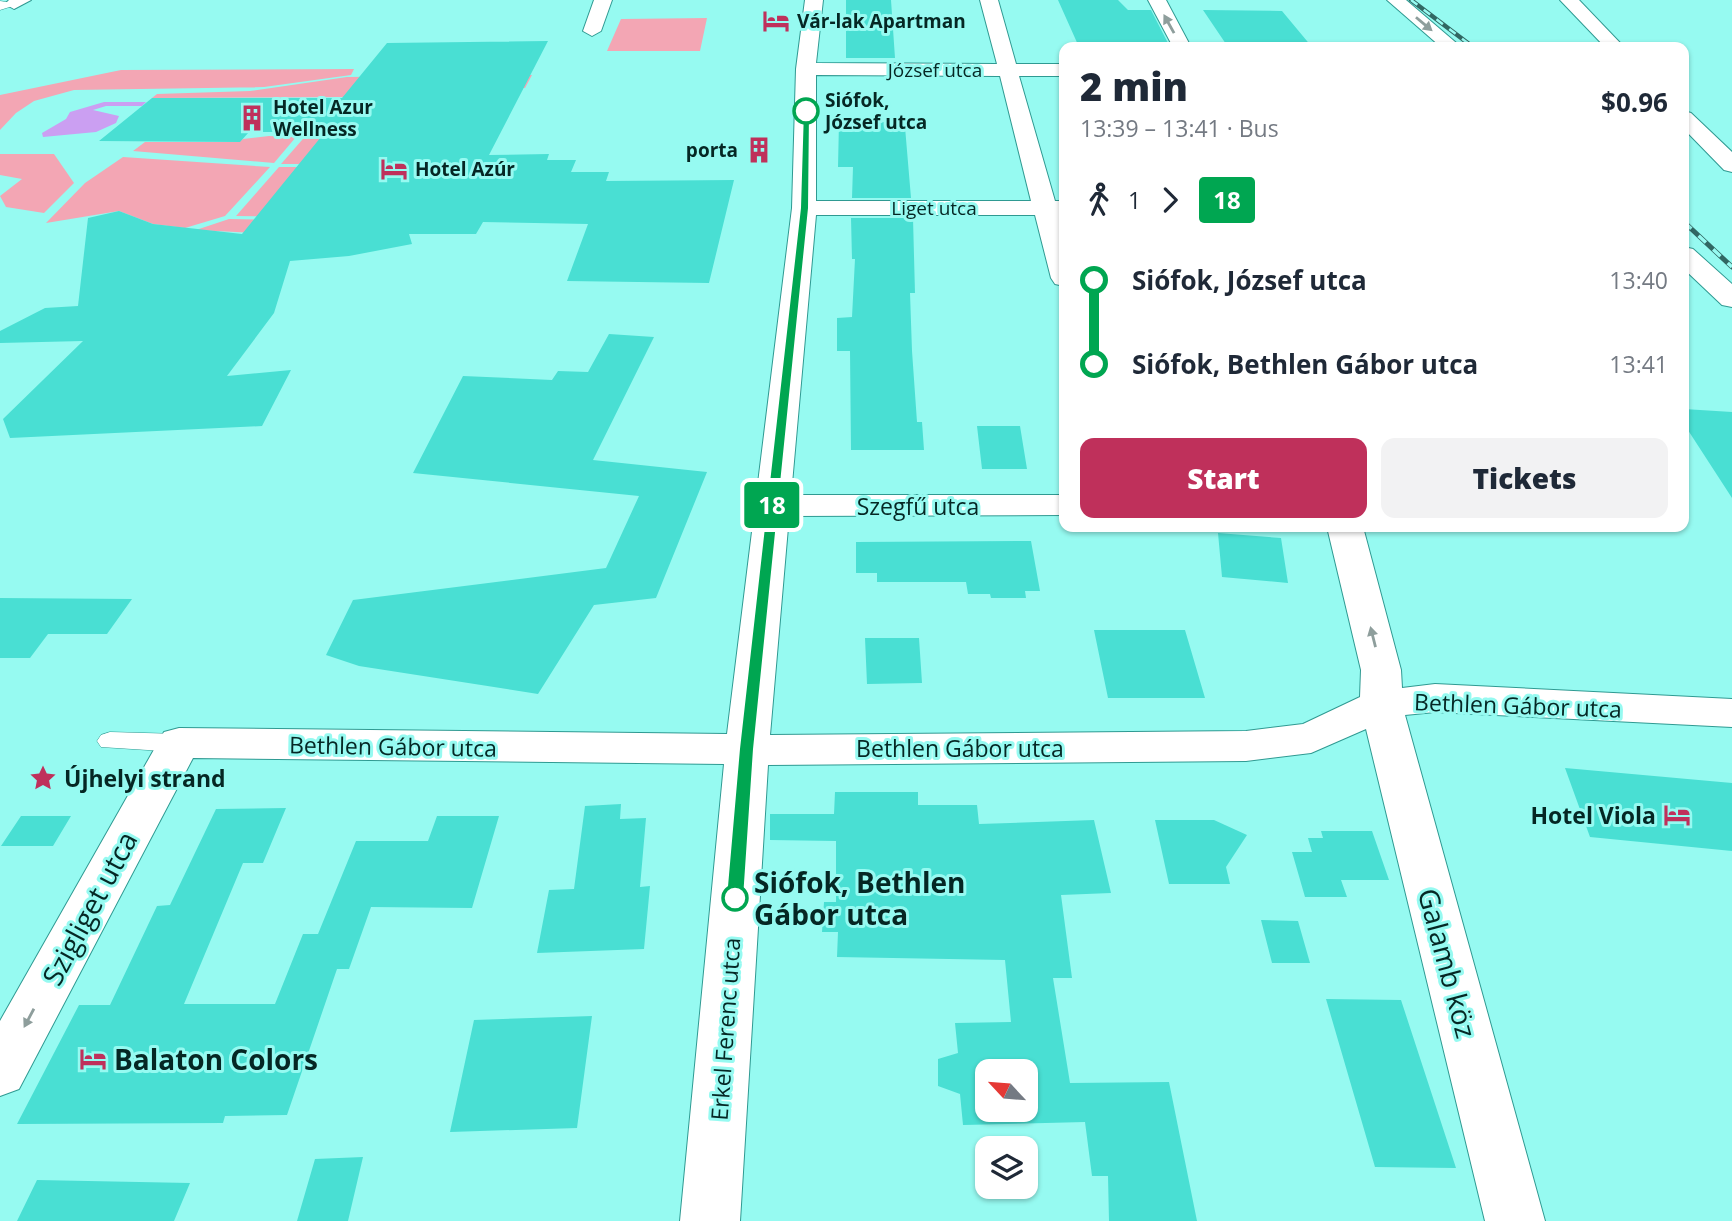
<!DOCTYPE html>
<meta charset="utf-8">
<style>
body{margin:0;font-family:"Open Sans",sans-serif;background:#f2f2f3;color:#1f2937;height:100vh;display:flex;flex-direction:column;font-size:26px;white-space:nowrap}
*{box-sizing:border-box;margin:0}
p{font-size:23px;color:#747a83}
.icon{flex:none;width:38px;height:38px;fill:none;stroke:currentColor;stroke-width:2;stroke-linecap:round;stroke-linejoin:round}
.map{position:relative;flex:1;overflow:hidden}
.side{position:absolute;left:1059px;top:42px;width:630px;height:490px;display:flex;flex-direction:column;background:#fff;border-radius:14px;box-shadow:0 2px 5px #0004}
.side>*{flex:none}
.badge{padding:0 14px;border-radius:5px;font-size:24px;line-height:46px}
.needle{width:46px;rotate:296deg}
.buttons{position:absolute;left:975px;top:1059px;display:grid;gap:14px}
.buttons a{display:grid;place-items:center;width:63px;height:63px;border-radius:14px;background:#fff;box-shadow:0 2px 5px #0004;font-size:35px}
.map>.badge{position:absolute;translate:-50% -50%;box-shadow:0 0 0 4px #fff}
.legs{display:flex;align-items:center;gap:10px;height:77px;padding:0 21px;font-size:23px}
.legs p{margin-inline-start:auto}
.overview{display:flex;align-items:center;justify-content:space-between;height:119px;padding:0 21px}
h1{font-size:38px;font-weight:800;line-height:52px}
.primary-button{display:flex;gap:14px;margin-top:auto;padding:14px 21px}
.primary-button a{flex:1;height:80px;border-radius:14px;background:#bf305b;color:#fff;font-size:28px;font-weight:800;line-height:80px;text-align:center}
.primary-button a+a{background:#f2f2f3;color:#1f2937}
ul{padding:0 21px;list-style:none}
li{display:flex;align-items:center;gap:24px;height:84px;font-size:26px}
li i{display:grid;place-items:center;width:10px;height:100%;margin:0 9px;background:currentColor}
li i::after{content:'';width:18px;height:18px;margin:-9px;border:5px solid;border-radius:50%;background:#fff}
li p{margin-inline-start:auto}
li:first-child i{background:linear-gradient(#0000 50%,currentColor 0)}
li:last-child i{background:linear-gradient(currentColor 50%,#0000 0)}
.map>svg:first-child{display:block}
.green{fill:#f3a6b4}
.water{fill:#cb9ff2}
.building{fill:#49dfd3;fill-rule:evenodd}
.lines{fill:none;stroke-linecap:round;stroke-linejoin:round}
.lane-casing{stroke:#2f9a92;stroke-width:1}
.street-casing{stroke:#2f9a92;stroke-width:2}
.lane{fill:#fff;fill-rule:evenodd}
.street{fill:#fff;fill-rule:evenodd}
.rail-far1-casing{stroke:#316763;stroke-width:4.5}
.rail-casing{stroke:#316763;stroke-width:5}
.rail-far1{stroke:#96faf1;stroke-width:2.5;stroke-dasharray:8;stroke-linecap:butt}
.rail{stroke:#96faf1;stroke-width:3.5;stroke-dasharray:10;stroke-linecap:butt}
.oneway{fill:#8e9e9c}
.line-1{fill:#00a651;stroke:#fff;stroke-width:2}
.stop-1-dot{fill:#fff;stroke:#00a651;stroke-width:3.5}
.labels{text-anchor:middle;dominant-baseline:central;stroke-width:6;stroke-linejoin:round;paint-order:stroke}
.far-poi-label{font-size:19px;font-weight:bold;fill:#052724;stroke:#96faf1;text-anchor:start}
.far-street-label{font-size:19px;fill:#052724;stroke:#96faf1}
.far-stop-label{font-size:19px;font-weight:bold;fill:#052724;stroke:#96faf1;text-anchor:start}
.street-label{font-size:23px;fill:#052724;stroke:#96faf1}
.poi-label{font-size:23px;font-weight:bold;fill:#052724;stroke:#96faf1;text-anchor:start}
.near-stop-label{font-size:28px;font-weight:bold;fill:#052724;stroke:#96faf1;text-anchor:start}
.near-street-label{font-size:28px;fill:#052724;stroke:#96faf1}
.near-poi-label{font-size:28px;font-weight:bold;fill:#052724;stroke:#96faf1;text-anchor:start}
</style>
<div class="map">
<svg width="1732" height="1221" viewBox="0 0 1732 1221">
<rect width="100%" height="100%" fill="#96faf1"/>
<path class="green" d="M707,18L700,51H607L621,19Z
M354,69L351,75L264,87L74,90L34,101L16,113L0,130V95L121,70Z
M532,75L525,88L365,89L358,97L152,98L157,94L250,91L347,77Z
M309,132H326L302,164H281Z
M269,136L296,137L274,163L133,151L145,142H239L243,139Z
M0,154H54L74,183L44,213L6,207L0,196L22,179L0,175Z
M123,157L270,167L225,216L185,228L153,224L119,211L46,223L85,183Z
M279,167H299L354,217L236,216Z
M229,219L355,221L274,234L196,230Z"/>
<path class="water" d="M104,102H146L142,106H106L93,110L119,116L116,123L96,132L43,137L42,133L66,119L70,112Z"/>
<path class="building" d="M846,0H891L895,58H846Z
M1058,0H1118L1128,10H1151L1170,47H1079Z
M1203,10L1282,11L1312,47H1228Z
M548,41L489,155L549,154L547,160H576L571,172H609L606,181L734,180L709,283L567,281L588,224L483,222L476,234H409L412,244L349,256L290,261L274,313L227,376L291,370L262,426L10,438L3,419L83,341L0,343V331L45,308L78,306L88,218L119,211L153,224L242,234L325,132H249L240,142L99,141L152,98H342L387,43Z
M839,122H892V128L905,127L911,198H852L853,167H838Z
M851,218H913L915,293H910L912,351L917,422H922L924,450H851L850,351H837V318L852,317L855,259H852Z
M609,334L654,337L593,460L707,472L656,598L594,605L538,694L359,666L326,655L353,600L606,568L639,496L413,473L463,376L552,380L558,371L588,372Z
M1684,409L1732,412V498L1684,424Z
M977,426H1020L1027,469H982Z
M1218,533L1281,538L1288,583L1222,577Z
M1031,541L1040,591H1025L1026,598H991L990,594H968L966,582H877V573H856V542Z
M0,598L132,599L107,634H48L30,658H0Z
M1094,630H1185L1205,698H1108Z
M865,638H919L922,683L867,684Z
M1565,768L1732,783V851L1590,837Z
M835,792H918V805H977L979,824L1094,820L1111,893L1061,895L1072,978H1053L1070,1083L1169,1082L1197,1221H1109L1108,1176H1092L1085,1122L963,1125L960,1094L938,1086V1059L958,1053L955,1023L1011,1022L1005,960L837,957L838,932H822L824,902H836V841L770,840V814H834ZM987,1071H1026V1110H987Z
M621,804L620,819L646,818L640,887L650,886L644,949L537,953L549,890L574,889L585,806Z
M286,808L263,863H243L184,1004H275L303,934H318L356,841H428L437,816H499L472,908L371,907L349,969H337L287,1115L225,1116L223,1123L17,1124L79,1005H110L157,906L170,905L216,809Z
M21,816H71L53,846H1Z
M1155,820H1214L1247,835L1226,867L1230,884H1169Z
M1321,831H1372L1389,880H1341L1347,897H1305L1292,852H1312L1308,838H1323Z
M1261,920L1298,921L1310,963H1272Z
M1326,999L1401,1000L1456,1168L1375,1167Z
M592,1016L577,1128L450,1132L474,1020Z
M363,1157L348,1221H297L315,1159Z
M37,1180L190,1183L174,1221H17Z"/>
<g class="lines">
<g class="lane-casing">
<path id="lane" d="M0,1L19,4L0,10Z
M110,732L179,734L188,737L192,743L188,749L179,752L101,747L97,741L101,735Z"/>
</g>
<g class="street-casing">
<path id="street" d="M9,0H31L14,9L5,4Z
M594,0H612L601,31L592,36L583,31Z
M805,0H823L816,63L997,64L980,0H998L1016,64H1064V76H1019L1055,201H1064V215H1059L1064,231V286L1055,284L1051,278L1035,215H816L791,495H1064V515L789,516L770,735L1246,731L1303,724L1360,697L1361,670L1327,527H1363L1401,670L1402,688L1435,684L1732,699V727L1435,712L1405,715L1545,1221H1485L1366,729L1311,753L1246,761L768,765L740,1221H680L724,764L193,758L19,1089L0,1096V1021L164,732L179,728L727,734L792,208L796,69ZM816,75L1000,76L1031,201H816Z
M1148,0H1166L1191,47H1173Z
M1387,0H1406L1461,47H1441Z
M1560,0H1579L1624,47H1605Z
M1684,111L1691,113L1732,152V172L1724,170L1684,129Z
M1684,247L1693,249L1732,284V307L1722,305L1684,269Z"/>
</g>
<use href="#lane" class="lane"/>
<use href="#street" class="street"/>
<g class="rail-far1-casing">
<path id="rail-far1" d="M1411,0L1473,47"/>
</g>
<g class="rail-casing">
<path id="rail" d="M1684,222L1732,267"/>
</g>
<use href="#rail-far1" class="rail-far1"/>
<use href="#rail" class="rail"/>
</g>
<defs><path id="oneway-solid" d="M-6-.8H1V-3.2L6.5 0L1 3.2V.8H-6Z" transform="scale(1.75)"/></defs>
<g class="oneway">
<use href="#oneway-solid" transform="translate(1169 24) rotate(-119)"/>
<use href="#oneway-solid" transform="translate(1424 24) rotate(40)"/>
<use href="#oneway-solid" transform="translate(1373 637) rotate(-104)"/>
<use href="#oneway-solid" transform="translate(29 1018) rotate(118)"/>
</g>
<path class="line-1" d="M803,110L810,111L809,208L754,749L744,898L735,905L726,898L739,749L800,208Z"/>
<defs>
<g id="hotel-bare" transform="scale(2.1)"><path d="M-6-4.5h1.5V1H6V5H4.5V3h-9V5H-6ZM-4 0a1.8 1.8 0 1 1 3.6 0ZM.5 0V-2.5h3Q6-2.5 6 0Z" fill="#bf305b" stroke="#96faf1" stroke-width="2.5" paint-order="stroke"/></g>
<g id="building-bare" transform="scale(2.1)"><path d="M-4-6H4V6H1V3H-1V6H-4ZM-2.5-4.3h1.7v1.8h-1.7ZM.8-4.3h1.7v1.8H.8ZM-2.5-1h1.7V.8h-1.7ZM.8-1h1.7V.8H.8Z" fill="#bf305b" stroke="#96faf1" stroke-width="2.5" paint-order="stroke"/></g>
<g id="sight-bare" transform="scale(2.1)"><path d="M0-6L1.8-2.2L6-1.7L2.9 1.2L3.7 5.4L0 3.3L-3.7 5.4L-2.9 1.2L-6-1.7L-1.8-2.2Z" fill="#bf305b" stroke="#96faf1" stroke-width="2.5" paint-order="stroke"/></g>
</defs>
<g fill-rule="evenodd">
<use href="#hotel-bare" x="776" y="21"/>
<use href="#building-bare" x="252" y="118"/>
<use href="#building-bare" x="759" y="150"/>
<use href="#hotel-bare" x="394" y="169"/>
<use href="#sight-bare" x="43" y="778"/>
<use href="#hotel-bare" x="1677" y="815"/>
<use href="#hotel-bare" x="93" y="1059"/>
</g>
<g class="stop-1-dot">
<circle cx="806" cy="111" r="12"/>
<circle cx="735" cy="898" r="12"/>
</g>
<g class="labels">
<g class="far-poi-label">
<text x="797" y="21">Vár-lak Apartman</text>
<text x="273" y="107">Hotel Azur<tspan x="273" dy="22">Wellness</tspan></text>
<text x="738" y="150" text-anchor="end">porta</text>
<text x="415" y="169">Hotel Azúr</text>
</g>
<g class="far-street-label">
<text x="935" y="70">József utca</text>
<text x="934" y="208">Liget utca</text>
</g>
<g class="far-stop-label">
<text x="825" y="100">Siófok,<tspan x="825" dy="22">József utca</tspan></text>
</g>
<g class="street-label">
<text x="918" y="506">Szegfű utca</text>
<text transform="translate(1518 705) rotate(2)">Bethlen Gábor utca</text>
<text transform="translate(393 746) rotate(1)">Bethlen Gábor utca</text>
<text x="960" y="748">Bethlen Gábor utca</text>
<text transform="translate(725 1029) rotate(-86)">Erkel Ferenc utca</text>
</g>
<g class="poi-label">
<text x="64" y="778">Újhelyi strand</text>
<text x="1656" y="815" text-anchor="end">Hotel Viola</text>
</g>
<g class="near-stop-label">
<text x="754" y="882">Siófok, Bethlen<tspan x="754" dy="32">Gábor utca</tspan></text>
</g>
<g class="near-street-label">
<text transform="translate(89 908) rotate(-62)">Szigliget utca</text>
<text transform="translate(1448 963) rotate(75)">Galamb köz</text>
</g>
<g class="near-poi-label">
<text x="114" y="1059">Balaton Colors</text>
</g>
</g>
</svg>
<div class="buttons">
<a><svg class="needle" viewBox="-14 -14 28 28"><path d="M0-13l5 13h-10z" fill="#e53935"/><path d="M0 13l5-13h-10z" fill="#747a83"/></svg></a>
<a><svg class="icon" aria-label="layers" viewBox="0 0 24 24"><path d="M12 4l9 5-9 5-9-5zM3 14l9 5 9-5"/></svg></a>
</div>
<b class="badge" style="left:772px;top:505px;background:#00a651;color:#fff">18</b>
<section class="side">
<div class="overview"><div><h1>2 min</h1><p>13:39 – 13:41 · Bus</p></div><b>$0.96</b></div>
<div class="legs"><svg class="icon" aria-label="walk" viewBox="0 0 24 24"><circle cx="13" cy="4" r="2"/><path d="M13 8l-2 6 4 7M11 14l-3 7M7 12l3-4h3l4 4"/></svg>1<svg class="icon" aria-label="forward" viewBox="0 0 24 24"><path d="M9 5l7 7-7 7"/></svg><b class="badge" style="background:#00a651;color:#fff">18</b></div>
<ul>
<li><i style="color:#00a651"></i><b>Siófok, József utca</b><p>13:40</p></li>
<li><i style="color:#00a651"></i><b>Siófok, Bethlen Gábor utca</b><p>13:41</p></li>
</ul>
<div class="primary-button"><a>Start</a><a>Tickets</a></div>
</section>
</div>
